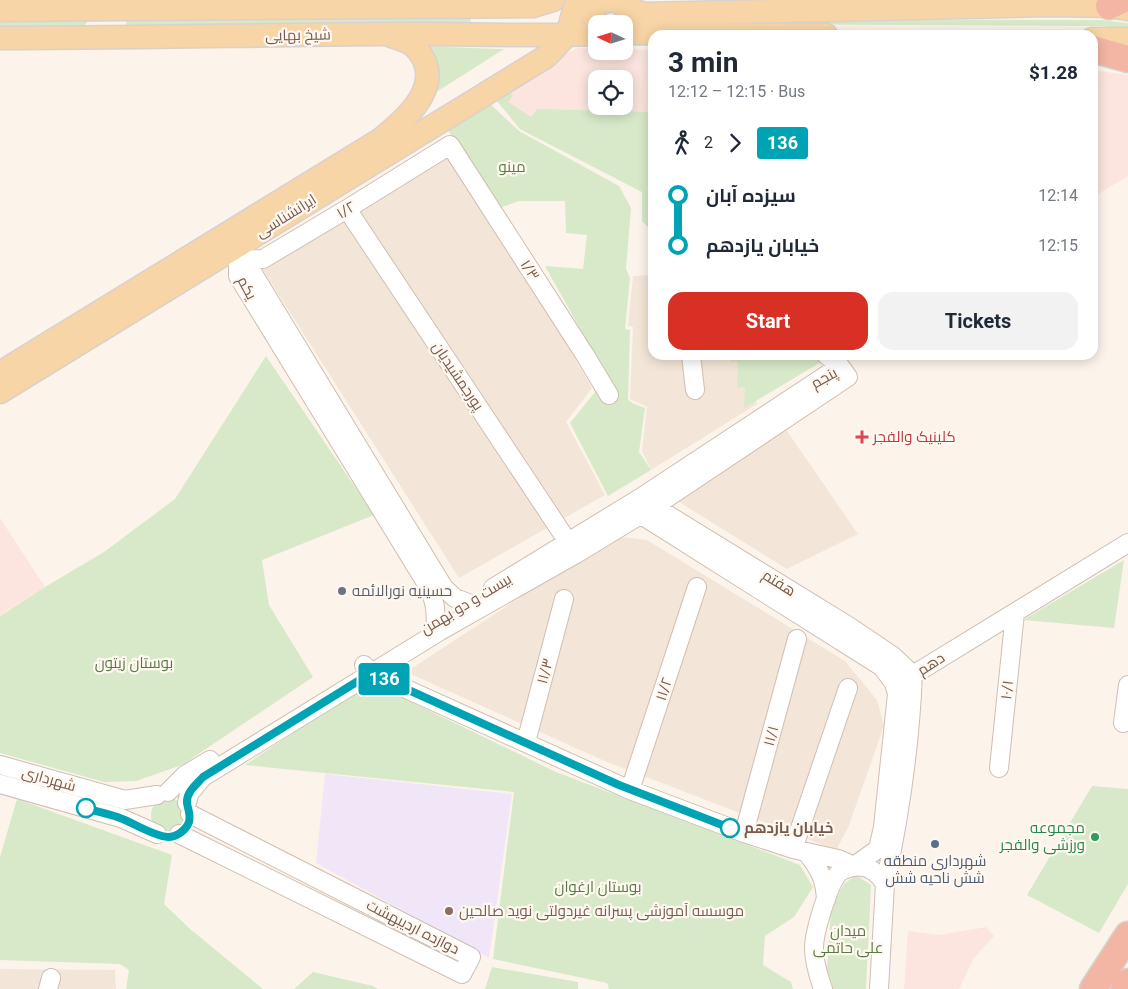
<!DOCTYPE html>
<meta charset="utf-8">
<style>
body{margin:0;font-family:Roboto,Cairo,sans-serif;background:#f2f2f3;color:#1f2937;height:100vh;display:flex;flex-direction:column;font-size:19px;white-space:nowrap}
*{box-sizing:border-box;margin:0}
p{font-size:16px;color:#747a83}
.icon{flex:none;width:28px;height:28px;fill:none;stroke:currentColor;stroke-width:2;stroke-linecap:round;stroke-linejoin:round}
.map{position:relative;flex:1;overflow:hidden}
.panel{position:absolute;left:648px;top:30px;width:450px;height:330px;display:flex;flex-direction:column;background:#fff;border-radius:15px;box-shadow:0 2px 12px #0003}
.panel>*{flex:none}
.badge{padding:0 10px;border-radius:4px;font-size:18px;line-height:32px}
.needle{width:32px;rotate:274deg}
.controls{position:absolute;left:588px;top:15px;display:grid;gap:10px}
.controls a{display:grid;place-items:center;width:45px;height:45px;border-radius:10px;background:#fff;box-shadow:0 2px 12px #0003;font-size:25px}
.map>.badge{position:absolute;translate:-50% -50%;box-shadow:0 0 0 2px #fff}
.legs{display:flex;align-items:center;gap:8px;height:55px;padding:0 20px;font-size:16px}
.legs p{margin-inline-start:auto}
.summary{display:flex;align-items:center;justify-content:space-between;height:85px;padding:0 20px}
h1{font-size:28px;font-weight:700;line-height:38px}
.cta{display:flex;gap:10px;margin-top:auto;padding:10px 20px}
.cta a{flex:1;height:58px;border-radius:15px;background:#d93025;color:#fff;font-size:20px;font-weight:700;line-height:58px;text-align:center}
.cta a+a{background:#f2f2f3;color:#1f2937}
ul{padding:0 20px;list-style:none}
li{display:flex;align-items:center;gap:18px;height:50px;font-size:19px}
li i{display:grid;place-items:center;width:8px;height:100%;margin:0 6px;background:currentColor}
li i::after{content:'';width:12px;height:12px;margin:-6px;border:4px solid;border-radius:50%;background:#fff}
li p{margin-inline-start:auto}
li:first-child i{background:linear-gradient(#0000 50%,currentColor 0)}
li:last-child i{background:linear-gradient(currentColor 50%,#0000 0)}
.map>svg:first-child{display:block}
.residential{fill:#f3e6d8}
.commercial{fill:#fbe5de;fill-rule:evenodd}
.education{fill:#f1e6f8}
.green{fill:#d7e9c8}
.lines{fill:none;stroke-linecap:round;stroke-linejoin:round}
.minor-casing{stroke:#d0beb2;stroke-width:20}
.major-casing{stroke:#d9d1cd;stroke-width:25}
.highway-casing{stroke:#d9d1cd;stroke-width:29}
.minor{stroke:#fff;stroke-width:18}
.major{stroke:#f7d5a6;stroke-width:22}
.highway{stroke:#f3b5a4;stroke-width:26}
.line-1-casing{stroke:#fff;stroke-width:11}
.line-1{stroke:#00a3b4;stroke-width:8}
.health-dot{fill:#e0444e;stroke:#fef8f0;stroke-width:2}
.worship-dot{fill:#6b7280;stroke:#fef8f0;stroke-width:2}
.stop-1-dot{fill:#fff;stroke:#00a3b4;stroke-width:2.5}
.leisure-dot{fill:#2e9e5b;stroke:#fef8f0;stroke-width:2}
.service-dot{fill:#5c6f8a;stroke:#fef8f0;stroke-width:2}
.education-dot{fill:#8d6e63;stroke:#fef8f0;stroke-width:2}
.labels{text-anchor:middle;dominant-baseline:central;stroke-width:4.5;stroke-linejoin:round;paint-order:stroke}
.street-label{font-size:15px;fill:#765a4e;stroke:#fef8f0}
.park-label{font-size:15px;fill:#587b46;stroke:#fef8f0}
.health-label{font-size:15px;fill:#be3a42;stroke:#fef8f0;text-anchor:start}
.worship-label{font-size:15px;fill:#5b616d;stroke:#fef8f0;text-anchor:start}
.stop-label{font-size:15px;font-weight:bold;fill:#765a4e;stroke:#fef8f0;text-anchor:start}
.leisure-label{font-size:15px;fill:#27864d;stroke:#fef8f0;text-anchor:end}
.service-label{font-size:15px;fill:#4e5e75;stroke:#fef8f0}
.education-label{font-size:15px;fill:#785e54;stroke:#fef8f0;text-anchor:start}
</style>
<div class="map">
<svg width="1128" height="989" viewBox="0 0 1128 989">
<rect width="100%" height="100%" fill="#fcf4ea"/>
<path class="residential" d="M450,151L470,178L592,388L566,422L605,495L459,578L263,270Z
M652,275V355H741L757,404L651,470L642,451L647,407L630,399L633,327L628,326L633,276Z
M785,428L858,534L787,569L674,499Z
M614,536L647,540L845,661L877,700L884,726L848,828L836,850L607,762L406,672Z
M0,969L115,970L116,989H0Z"/>
<path class="commercial" d="M578,48L596,49V51H624V49L652,50V231L642,221V192L520,129L492,95L553,60ZM596,79H624V106H596Z
M1092,70L1128,75V176L1093,197Z
M0,518L45,587L0,615Z
M986,927L994,936L974,958L959,989H904L908,931L940,935Z"/>
<path class="education" d="M325,774L512,794L489,958L316,863Z"/>
<path class="green" d="M0,15L89,20L84,26H0Z
M470,16L471,22L441,27L127,28L126,20Z
M729,19L1101,20L1128,23V29L1102,26L687,24Z
M423,46L497,49H504L430,96Z
M504,88L513,95L508,102L531,117L537,109L652,112V231L642,221V192L520,129L492,95Z
M487,101L519,131L619,186L631,208L626,269L630,278L625,329L630,330L628,400L634,404L645,408L639,452L651,470L608,496L570,423L595,392L587,370L597,359L545,266L583,269L587,235L566,233L565,201H519L496,209L445,125Z
M731,355H813L821,362L744,408L745,387L737,388L738,361L731,362Z
M266,356L374,515L262,560L269,605L313,677L182,765L136,781L104,782L0,753V616L45,587L104,552L175,499Z
M1124,560L1114,628L1023,620Z
M370,682L556,772L800,865L813,887L794,917L765,936L763,965L791,982L793,989H609L607,983L493,959L514,792L245,765Z
M1092,786L1128,789V884L1099,933L1027,895Z
M151 815a17 17 0 1 1 34 0a17 17 0 1 1-34 0Z
M17,799L172,855L164,904L189,928L263,989H126L129,970L120,964L0,960V857Z
M856,875L871,885L866,989H833L827,969L831,908L844,884Z
M492,967L578,982V989H485Z
M313,972L373,986L378,989H294Z"/>
<g class="lines">
<g class="minor-casing">
<path id="minor" d="M347,209L568,542
M238,260L263,259L347,209L450,145L585,355L609,395
M238,260V276L431,591L435,607L436,624
M238,260L249,267L444,588L455,598L468,603
M691,355L695,390
M647,502L850,627L893,656L913,675
M493,588L640,498L840,366
M364,665L371,673L630,790L744,833L793,849L838,859L854,866L878,849L883,827L897,694L894,683L882,667L627,506
M903,679L913,675L1128,543
M1123,723L1128,685
M526,742L564,599
M0,765L125,800L157,795
M999,768L1015,613
M0,784L121,818L157,834
M630,790L697,587
M168,792L185,775L210,760
M187,803L189,794L203,777L440,631L576,554L655,506L848,377L840,366L826,355
M744,833L797,639
M179,834L462,974L471,957L190,814
M793,849L848,688
M807,853C820,870 825,879 826,900
M885,884C900,815 910,745 913,675
M48,989L51,978
M823,989C818,975 814,962 814,948C814,932 828,887 837,875C839,872 843,870 846,869C863,862 876,869 885,884L879,989"/>
</g>
<g class="major-casing">
<path id="major" d="M614,0L628,8L644,14L1050,5L1109,6L1127,9
M0,10L533,6L553,0
M599,24L593,18L591,12C595,2 604,2 614,0
M624,33L826,35
M0,38C127,38 254,35 381,34C453,33 525,37 596,34
M1092,39H1128
M0,373L380,140C401,123 439,92 424,60C416,44 408,41 391,36
M0,392L547,56L567,35L577,0"/>
</g>
<g class="highway-casing">
<path id="highway" d="M1109,6L1122,0
M1092,49L1128,59
M1093,989L1128,935
M1124,989L1128,982"/>
</g>
<use href="#minor" class="minor"/>
<use href="#major" class="major"/>
<use href="#highway" class="highway"/>
</g>
<g class="lines">
<g class="line-1-casing">
<path id="line-1" d="M86,808C98,812 109,814 120,818C134,823 153,836 168,837C177,837 186,830 189,822C191,814 188,810 187,803C186,792 197,784 203,777L371,673L619,785L730,828"/>
</g>
<use href="#line-1" class="line-1"/>
</g>
<path class="health-dot" d="M859.5 429.5h5v5h5v5h-5v5h-5v-5h-5v-5h5z"/>
<circle class="worship-dot" cx="342" cy="591" r="5"/>
<g class="stop-1-dot">
<circle cx="86" cy="808" r="9"/>
<circle cx="730" cy="828" r="9"/>
</g>
<circle class="leisure-dot" cx="1095" cy="837" r="5"/>
<circle class="service-dot" cx="935" cy="844" r="5"/>
<circle class="education-dot" cx="449" cy="911" r="5"/>
<g class="labels">
<g class="street-label">
<text transform="translate(298 35) rotate(-1)">شیخ بهایی</text>
<text transform="translate(346 210) rotate(-31)">۱/۲</text>
<text transform="translate(286 216) rotate(-32)">ایرانشناسی</text>
<text transform="translate(530 270) rotate(57)">۱/۳</text>
<text transform="translate(247 288) rotate(62)">یکم</text>
<text transform="translate(458 376) rotate(56)">پورجمشیدیان</text>
<text transform="translate(824 378) rotate(-29)">پنجم</text>
<text transform="translate(779 583) rotate(32)">هفتم</text>
<text transform="translate(466 604) rotate(-31)">بیست و دو بهمن</text>
<text transform="translate(931 664) rotate(-33)">دهم</text>
<text transform="translate(545 671) rotate(-75)">۱۱/۳</text>
<text transform="translate(664 689) rotate(-72)">۱۱/۲</text>
<text transform="translate(1007 690) rotate(-84)">۱۰/۱</text>
<text transform="translate(771 736) rotate(-75)">۱۱/۱</text>
<text transform="translate(49 779) rotate(16)">شهرداری</text>
<text transform="translate(413 927) rotate(27)">دوازده اردیبهشت</text>
</g>
<g class="park-label">
<text x="512" y="167">مینو</text>
<text x="134" y="663">بوستان زیتون</text>
<text x="598" y="887">بوستان ارغوان</text>
<text x="848" y="931">میدان<tspan x="848" dy="17">علی حاتمی</tspan></text>
</g>
<g class="health-label">
<text x="873" y="437">کلینیک والفجر</text>
</g>
<g class="worship-label">
<text x="352" y="591">حسینیه نورالائمه</text>
</g>
<g class="stop-label">
<text x="744" y="828">خیابان یازدهم</text>
</g>
<g class="leisure-label">
<text x="1085" y="828">مجموعه<tspan x="1085" dy="17">ورزشی والفجر</tspan></text>
</g>
<g class="service-label">
<text x="935" y="861">شهرداری منطقه<tspan x="935" dy="17">شش ناحیه شش</tspan></text>
</g>
<g class="education-label">
<text x="459" y="911">موسسه آموزشی پسرانه غیردولتی نوید صالحین</text>
</g>
</g>
</svg>
<div class="controls">
<a><svg class="needle" viewBox="-14 -14 28 28"><path d="M0-13l5 13h-10z" fill="#e53935"/><path d="M0 13l5-13h-10z" fill="#747a83"/></svg></a>
<a><svg class="icon" aria-label="locate" viewBox="0 0 24 24"><circle cx="12" cy="12" r="6"/><path d="M12 2v4M12 18v4M2 12h4M18 12h4"/></svg></a>
</div>
<b class="badge" style="left:384px;top:679px;background:#00a3b4;color:#fff">136</b>
<section class="panel">
<div class="summary"><div><h1>3 min</h1><p>12:12 – 12:15 · Bus</p></div><b>$1.28</b></div>
<div class="legs"><svg class="icon" aria-label="walk" viewBox="0 0 24 24"><circle cx="13" cy="4" r="2"/><path d="M13 8l-2 6 4 7M11 14l-3 7M7 12l3-4h3l4 4"/></svg>2<svg class="icon" aria-label="forward" viewBox="0 0 24 24"><path d="M9 5l7 7-7 7"/></svg><b class="badge" style="background:#00a3b4;color:#fff">136</b></div>
<ul>
<li><i style="color:#00a3b4"></i><b>سیزده آبان</b><p>12:14</p></li>
<li><i style="color:#00a3b4"></i><b>خیابان یازدهم</b><p>12:15</p></li>
</ul>
<div class="cta"><a>Start</a><a>Tickets</a></div>
</section>
</div>
